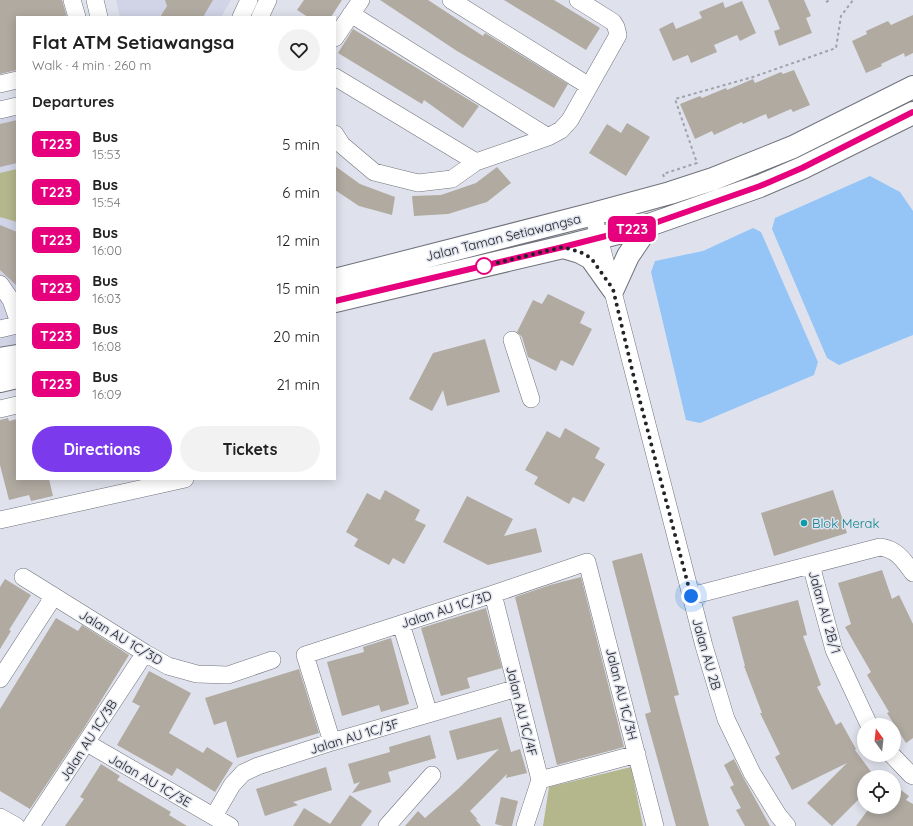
<!DOCTYPE html>
<meta charset="utf-8">
<style>
body{margin:0;font-family:Quicksand,sans-serif;background:#f2f2f2;color:#222;height:100vh;display:flex;flex-direction:column;font-size:15px;white-space:nowrap}
*{box-sizing:border-box;margin:0}
p{font-size:13px;color:#767676}
.icon{flex:none;width:22px;height:22px;fill:none;stroke:currentColor;stroke-width:2;stroke-linecap:round;stroke-linejoin:round}
.map{position:relative;flex:1;overflow:hidden}
.sheet{position:absolute;left:16px;top:16px;width:320px;height:464px;display:flex;flex-direction:column;background:#fff;border-radius:0px;box-shadow:0 2px 10px #0003}
.sheet>*{flex:none}
.badge{padding:0 8px;border-radius:6px;font-size:14px;line-height:26px}
.needle{width:26px;rotate:345deg}
.buttons{position:absolute;left:857px;top:718px;display:grid;gap:8px}
.buttons a{display:grid;place-items:center;width:44px;height:44px;border-radius:50%;background:#fff;box-shadow:0 2px 10px #0003;font-size:20px}
.you{position:absolute;width:20px;height:20px;margin:-10px;border:3px solid #fff;border-radius:50%;background:#1a73e8;box-shadow:0 0 0 6px #1a73e833}
.map>.badge{position:absolute;translate:-50% -50%;box-shadow:0 0 0 2px #fff}
h2{padding:0 16px;font-size:15px;line-height:36px}
.round{display:grid;place-items:center;flex:none;width:42px;height:42px;border-radius:21px;background:#f2f2f2}
.overview{display:flex;align-items:center;justify-content:space-between;height:68px;padding:0 16px}
h1{font-size:19px;font-weight:700;line-height:30px}
.button{display:flex;gap:8px;margin-top:auto;padding:8px 16px}
.button a{flex:1;height:46px;border-radius:24px;background:#7c3aed;color:#fff;font-size:16px;font-weight:700;line-height:46px;text-align:center}
.button a+a{background:#f2f2f2;color:#222}
ul{padding:0;list-style:none}
li{display:flex;align-items:center;gap:12px;height:48px;padding:0 16px}
li div{flex:1}
li b{display:block;font-size:15px}
li em{font-style:normal}
li .badge{min-width:44px;font-weight:700;text-align:center}
.map>svg:first-child{display:block}
.built{fill:#d0d4e6}
.green{fill:#b4b78c}
.water{fill:#94c5f6}
.building{fill:#b0aaa1}
.lines{fill:none;stroke-linecap:round;stroke-linejoin:round}
.minor-casing{stroke:#71737c;stroke-width:18}
.major-casing{stroke:#71737c;stroke-width:24}
.path{stroke:#a0a2aa;stroke-width:2;stroke-dasharray:3 3;stroke-linecap:butt}
.minor{stroke:#fff;stroke-width:17}
.major{stroke:#fff;stroke-width:22}
.line-casing{stroke:#fff;stroke-width:9}
.line{stroke:#e6007e;stroke-width:6}
.walk{stroke:#232427;stroke-width:4;stroke-dasharray:0 7.2}
.stop-dot{fill:#fff;stroke:#e6007e;stroke-width:2}
.culture-dot{fill:#0f9aa8;stroke:#dfe2ec;stroke-width:1.5}
.labels{text-anchor:middle;dominant-baseline:central;stroke-width:3;stroke-linejoin:round;paint-order:stroke}
.street-label{font-size:13px;fill:#232427;stroke:#dfe2ec}
.culture-label{font-size:13px;fill:#0d838f;stroke:#dfe2ec;text-anchor:start}
</style>
<div class="map">
<svg width="913" height="826" viewBox="0 0 913 826">
<rect width="100%" height="100%" fill="#dfe2ec"/>
<path class="built" d="M116,0H231L221,17H169L162,13L159,17H120Z
M17,108V348L0,352V112Z"/>
<path class="green" d="M17,169V222L0,217V173Z
M631,767L643,826H543L549,787Z"/>
<path class="water" d="M870,176L900,192L913,211V335L839,365L827,358L772,229L775,218Z
M753,228L761,232L818,362L814,375L700,423L686,420L651,272L655,261L703,251Z"/>
<path class="building" d="M0,0H62L67,17H17V70L0,74Z
M165,0H213L203,17H160L167,6Z
M304,0H342L331,17H308L297,10Z
M380,0H428L483,36L485,33L568,84L554,108L457,51Z
M504,0H554L600,28L586,50Z
M768,0H804L811,16L806,18L812,33L779,46L774,31L780,29Z
M742,1L756,33L740,41L737,35L714,45L717,52L691,63L688,55L673,61L659,29L673,22L676,29L702,18L699,12L723,2L725,8Z
M913,15V53L905,57L904,53L881,64L882,66L866,73L852,41L867,34L866,31L888,21L891,25Z
M353,29L479,106L463,128L424,100L422,104L338,53Z
M794,70L810,105L793,112L791,109L768,119L766,114L743,124L742,122L714,135L712,131L695,139L680,104L700,96L702,98L726,88L727,90L753,79L755,83L781,72L783,74Z
M17,120V163L0,167V124Z
M627,123L650,137L626,176L589,153L607,124L621,133Z
M335,166L360,184L395,197L392,215L359,206L335,190Z
M497,167L511,183L487,202L448,214L414,216L412,196L441,195L476,183Z
M0,225L17,232V286L0,270Z
M548,294L585,312L580,323L592,329L573,366L561,360L556,371L528,357L522,337L517,332L533,300L542,304Z
M485,339L500,392L447,406L443,390L432,411L409,399L433,353Z
M8,418L9,421L17,419V479H49L53,496L31,501L29,495L9,500L0,465V420Z
M565,428L600,448L595,458L605,464L584,502L573,497L569,504L534,484L538,477L525,470L547,431L560,438Z
M385,490L420,510L415,520L426,525L404,564L393,558L389,565L354,546L358,539L346,532L367,493L380,500Z
M833,490L847,533L774,556L761,513Z
M467,496L513,519L504,536L536,528L542,552L488,565L443,542Z
M642,553L679,695L674,696L709,826H676L645,714L651,712L612,561Z
M882,570L892,599L899,595L913,624V738L906,743L887,713L889,712L867,675L871,672L845,627L851,624L838,583Z
M581,577L624,747L557,765L515,597L550,585Z
M5,579L31,595L9,630L11,631L0,649V587Z
M798,600L807,635L803,636L821,685L817,687L836,725L841,722L856,749L855,750L875,777H864V794L832,826L807,803L847,763L792,790L775,757L780,754L760,713H762L744,666H745L732,617Z
M486,608L502,668L467,678L470,688L441,696L421,628Z
M56,618L78,631L82,625L129,655L84,728L30,809L0,791V709Z
M391,638L409,704L381,712L379,705L342,716L327,662L364,652L363,647Z
M299,669L319,733L237,758L226,721L214,725L205,698Z
M149,671L191,693L169,733L203,753L207,747L233,763L215,792L177,768L172,776L117,745L140,706L132,702Z
M501,717L511,752L520,749L527,773L506,778L507,774L470,811L478,820L475,819L481,826H405L418,811L425,818L458,789L499,749L457,760L449,731Z
M430,735L436,758L388,772L391,782L352,793L360,782L354,784L348,764L390,752L389,747Z
M734,759L743,777L770,826H745L736,810L741,808L730,787L734,785L724,765Z
M101,764L120,776L117,780L171,812L169,815L187,826H65L84,799L80,797Z
M326,767L332,790L293,802L298,805L265,816L256,789Z
M894,785L909,796L906,800L913,804V826H856L870,807H894Z
M350,795L372,811L361,826H293L304,808L330,824Z
M501,797L518,801L512,826H503L495,824Z"/>
<g class="lines">
<g class="minor-casing">
<path id="minor" d="M72,0L77,17
M95,0L99,17
M451,0L589,86
M351,14L548,137
M241,17L249,0
M260,17L268,0
M335,38L361,0
M335,77L476,162
M0,84L17,80
M0,110L17,106
M335,134L342,145L374,172L418,183L452,179L476,162L548,137L561,130L570,120L618,35L616,27L613,22L578,0
M593,214L704,646L726,719L752,773L778,815L787,826
M0,284L11,300L17,317
M0,329L17,325
M512,340L531,399
M0,409L17,405
M0,520L185,479
M811,565L834,650L869,725
M23,577L145,653L168,666L197,674L228,675L272,660
M493,594L540,780L525,826
M691,596L880,547C897,549 904,561 913,573
M401,624L429,714
M0,679L54,596
M332,742L305,655L493,594L587,562L655,826
M87,743L230,826
M892,755L911,775L913,776
M540,780L637,754
M214,816L232,785L243,773L258,766L332,742L517,688
M0,817L16,826
M31,826L145,653
M387,826L432,775"/>
</g>
<g class="major-casing">
<path id="major" d="M563,247L580,252L591,258L613,289L628,256L649,225
M335,280L593,214L670,193L713,179L793,147L913,87
M335,301L563,247L649,225L760,186L802,168L913,113
M0,359L17,356
M0,381L17,377"/>
</g>
<path class="path" d="M826,2L830,0
M664,177L663,174L697,163L675,99L753,77L836,48L841,16L853,0"/>
<use href="#minor" class="minor"/>
<use href="#major" class="major"/>
</g>
<g class="lines">
<g class="line-casing">
<path id="line" d="M335,301L563,247L649,225L760,186L802,168L913,112"/>
</g>
<use href="#line" class="line"/>
<path class="walk" d="M484,266L563,247L580,252L591,258L613,289L635,382L691,596"/>
</g>
<circle class="stop-dot" cx="484" cy="266" r="8"/>
<circle class="culture-dot" cx="804" cy="523" r="4"/>
<g class="labels">
<g class="street-label">
<text transform="translate(503 237) rotate(-14)">Jalan Taman Setiawangsa</text>
<text transform="translate(446 609) rotate(-18)">Jalan AU 1C/3D</text>
<text transform="translate(825 612) rotate(74)">Jalan AU 2B/1</text>
<text transform="translate(121 637) rotate(31)">Jalan AU 1C/3D</text>
<text transform="translate(707 654) rotate(74)">Jalan AU 2B</text>
<text transform="translate(622 694) rotate(76)">Jalan AU 1C/3H</text>
<text transform="translate(522 711) rotate(76)">Jalan AU 1C/4F</text>
<text transform="translate(354 736) rotate(-17)">Jalan AU 1C/3F</text>
<text transform="translate(88 740) rotate(-57)">Jalan AU 1C/3B</text>
<text transform="translate(150 780) rotate(30)">Jalan AU 1C/3E</text>
</g>
<g class="culture-label">
<text x="812" y="523">Blok Merak</text>
</g>
</g>
</svg>
<div class="buttons">
<a><svg class="needle" viewBox="-14 -14 28 28"><path d="M0-13l5 13h-10z" fill="#e53935"/><path d="M0 13l5-13h-10z" fill="#767676"/></svg></a>
<a><svg class="icon" aria-label="locate" viewBox="0 0 24 24"><circle cx="12" cy="12" r="6"/><path d="M12 2v4M12 18v4M2 12h4M18 12h4"/></svg></a>
</div>
<div class="you" style="left:691px;top:596px"></div>
<b class="badge" style="left:632px;top:229px;background:#e6007e;color:#fff">T223</b>
<section class="sheet">
<div class="overview"><div><h1>Flat ATM Setiawangsa</h1><p>Walk · 4 min · 260 m</p></div><a class="round"><svg class="icon" aria-label="heart" viewBox="0 0 24 24"><path d="M12 20l-8-8c-3-5 5-10 8-4 3-6 11-1 8 4z"/></svg></a></div>
<h2>Departures</h2>
<ul>
<li><span class="badge" style="background:#e6007e;color:#fff">T223</span><div><b>Bus</b><p>15:53</p></div><em>5 min</em></li>
<li><span class="badge" style="background:#e6007e;color:#fff">T223</span><div><b>Bus</b><p>15:54</p></div><em>6 min</em></li>
<li><span class="badge" style="background:#e6007e;color:#fff">T223</span><div><b>Bus</b><p>16:00</p></div><em>12 min</em></li>
<li><span class="badge" style="background:#e6007e;color:#fff">T223</span><div><b>Bus</b><p>16:03</p></div><em>15 min</em></li>
<li><span class="badge" style="background:#e6007e;color:#fff">T223</span><div><b>Bus</b><p>16:08</p></div><em>20 min</em></li>
<li><span class="badge" style="background:#e6007e;color:#fff">T223</span><div><b>Bus</b><p>16:09</p></div><em>21 min</em></li>
</ul>
<div class="button"><a>Directions</a><a>Tickets</a></div>
</section>
</div>
